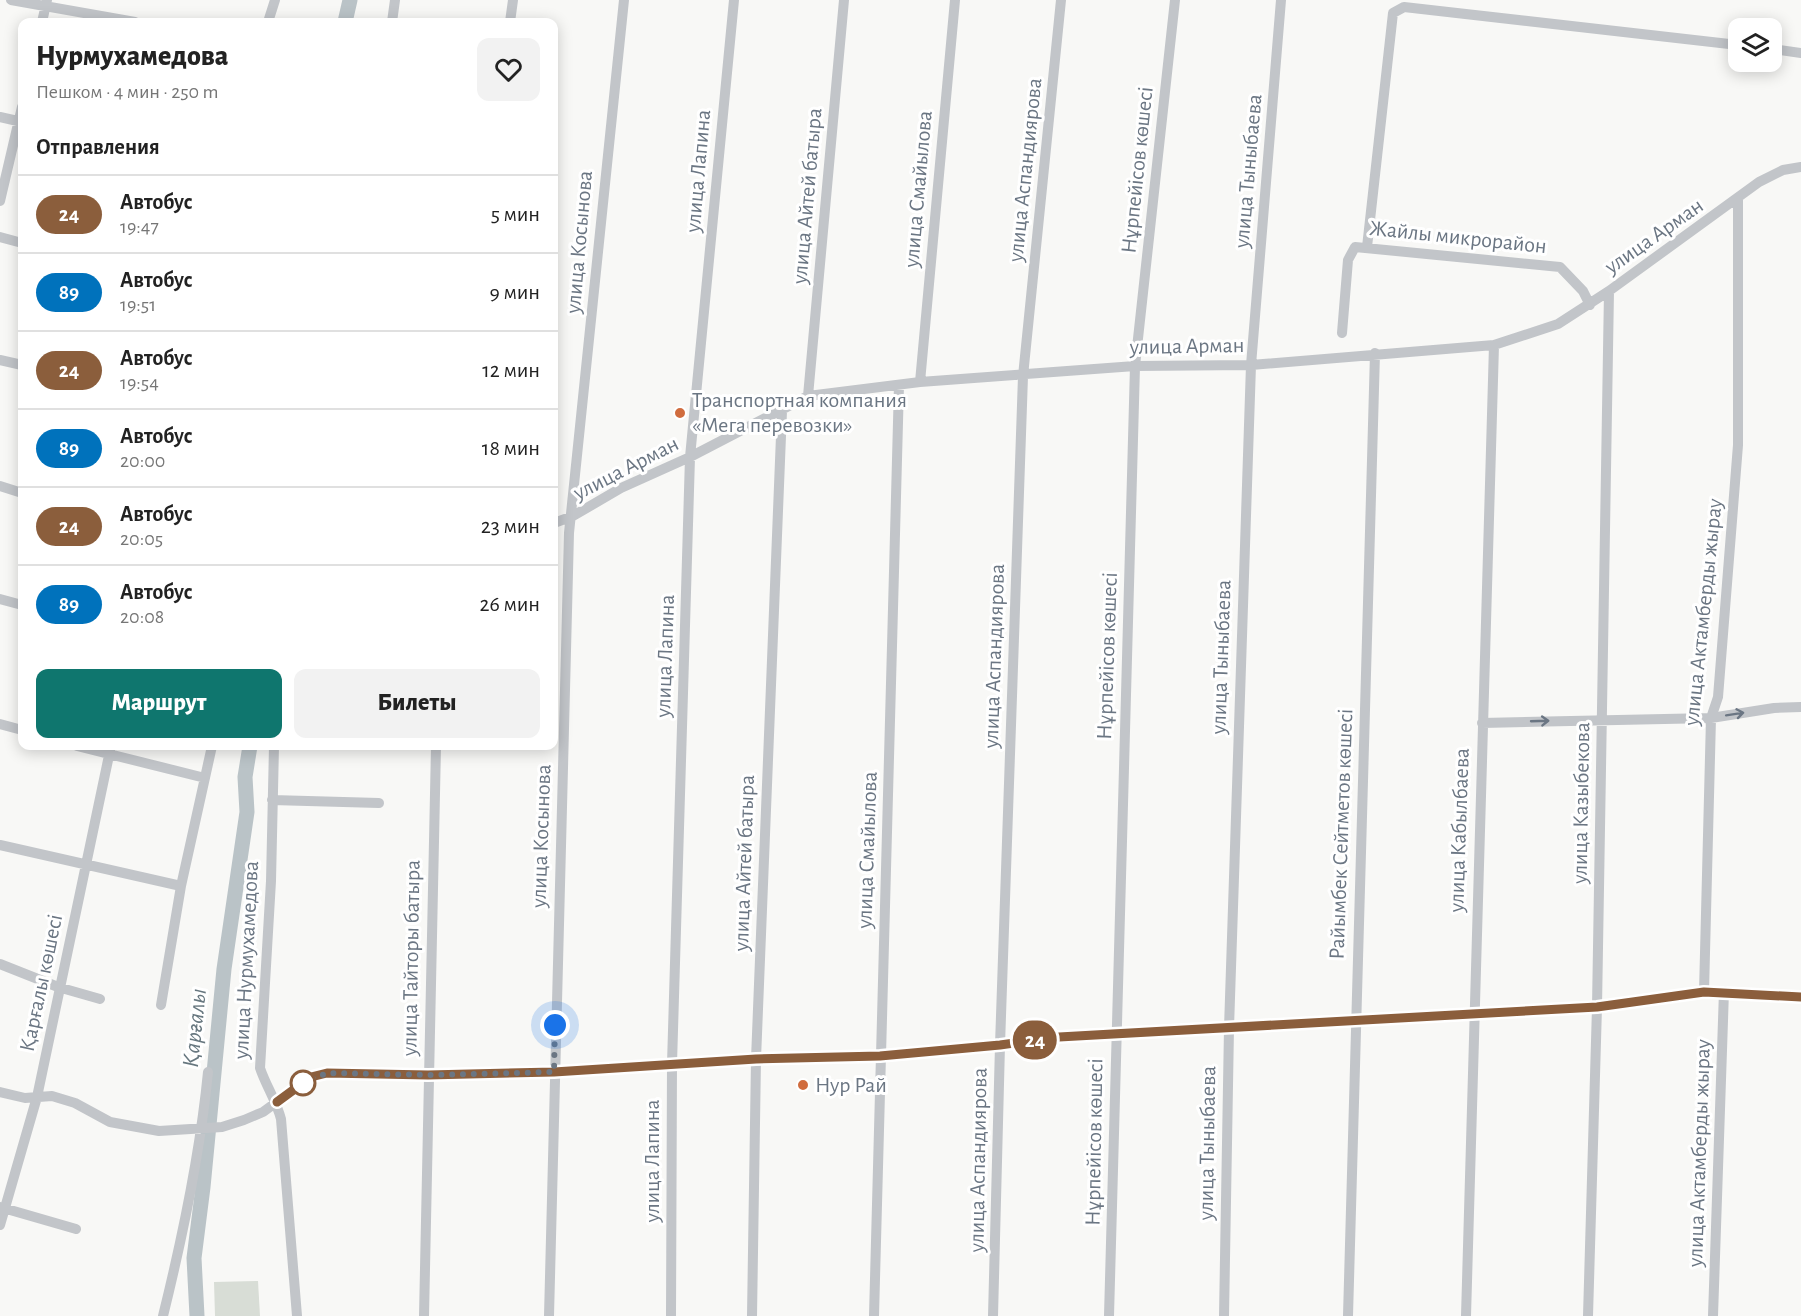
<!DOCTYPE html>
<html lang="ru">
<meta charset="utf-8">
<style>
body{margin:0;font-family:"Alegreya Sans",sans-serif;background:#f2f2f2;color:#222;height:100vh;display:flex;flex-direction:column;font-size:22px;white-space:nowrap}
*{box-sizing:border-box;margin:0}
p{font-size:20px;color:#767676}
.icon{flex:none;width:33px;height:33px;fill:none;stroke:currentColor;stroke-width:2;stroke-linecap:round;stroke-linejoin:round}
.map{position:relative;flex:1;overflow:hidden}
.details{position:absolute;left:18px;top:18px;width:540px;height:732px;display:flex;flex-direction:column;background:#fff;border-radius:12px;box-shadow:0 3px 15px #0003}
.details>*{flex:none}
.badge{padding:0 12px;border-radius:20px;font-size:21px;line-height:39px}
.controls{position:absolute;left:1728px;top:18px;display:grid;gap:12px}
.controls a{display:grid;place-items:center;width:54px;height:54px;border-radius:12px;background:#fff;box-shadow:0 3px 15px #0003;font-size:30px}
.you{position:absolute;width:30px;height:30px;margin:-15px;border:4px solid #fff;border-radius:50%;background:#1a73e8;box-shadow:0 0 0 9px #1a73e833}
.map>.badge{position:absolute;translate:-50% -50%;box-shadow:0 0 0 3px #fff}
h2{padding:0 18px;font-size:22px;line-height:54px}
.round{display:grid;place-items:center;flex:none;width:63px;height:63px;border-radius:12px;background:#f2f2f2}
.summary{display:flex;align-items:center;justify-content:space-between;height:102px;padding:0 18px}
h1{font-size:28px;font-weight:800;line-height:45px}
.button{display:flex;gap:12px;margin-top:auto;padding:12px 18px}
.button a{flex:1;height:69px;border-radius:12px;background:#0f766e;color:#fff;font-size:24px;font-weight:800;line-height:69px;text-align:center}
.button a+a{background:#f2f2f2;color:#222}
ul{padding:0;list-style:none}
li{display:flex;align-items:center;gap:18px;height:78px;padding:0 18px;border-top:2px solid #e0e0e0}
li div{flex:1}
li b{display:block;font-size:22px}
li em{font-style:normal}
li .badge{min-width:66px;font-weight:700;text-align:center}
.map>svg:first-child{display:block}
.green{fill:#d8ddd6}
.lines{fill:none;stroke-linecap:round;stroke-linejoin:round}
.river{stroke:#bac3c7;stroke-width:15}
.minor{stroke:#c2c5c9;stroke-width:10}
.oneway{stroke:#6b7683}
.line-casing{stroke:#fff;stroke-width:14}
.line{stroke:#8b5e3c;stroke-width:9}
.walk{stroke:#6b7683;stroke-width:6;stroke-dasharray:0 10.8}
.poi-dot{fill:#d06c3e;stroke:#fff;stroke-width:2}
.stop-dot{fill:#fff;stroke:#8b5e3c;stroke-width:3}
.labels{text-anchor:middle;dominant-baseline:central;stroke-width:6;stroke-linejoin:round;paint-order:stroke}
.street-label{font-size:22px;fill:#6b7683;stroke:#fff}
.poi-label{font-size:22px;fill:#6b7683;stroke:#fff;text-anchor:start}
.water-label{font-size:24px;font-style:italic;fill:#67777f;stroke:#fff}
</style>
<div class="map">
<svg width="1801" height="1316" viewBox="0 0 1801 1316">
<rect width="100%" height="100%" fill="#f8f8f6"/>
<path class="green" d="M258,1281L260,1316H215L214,1282Z"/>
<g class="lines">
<path class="river" d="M345,22L350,0
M197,1316L194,1258L203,1187L224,969L247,812L245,777L250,746"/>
<path class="minor" d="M11,0L135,22
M42,22L47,0
M268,22L275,0
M392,22L395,0
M510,22L513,0
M1772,49L1801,53
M0,117L22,122
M0,201L22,107
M0,237L22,243
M1367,247L1393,13L1404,7L1738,45
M1342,333L1348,260L1355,247L1560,267L1583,291L1590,305
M0,360L22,365
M920,382L955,0
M808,396L844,0
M0,486L22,493
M554,523L573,516L621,488L690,457L808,396L920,382L1135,366L1251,365L1494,345L1558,324L1609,291L1759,182L1783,170L1801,167
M0,599L22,605
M1482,723L1711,718L1774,708L1801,707
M0,724L22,730
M77,746L205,778
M274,746L271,881L260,1068C266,1086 276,1100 281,1119L297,1316
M272,800L379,803
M0,845L181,886
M0,964L58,987L100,999
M1704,992L1711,718L1718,697L1738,445V200
M161,1005L181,886L212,746
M0,1092L25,1098L52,1096L75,1103L110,1122L159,1131L222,1127L244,1120L263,1112L311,1077L327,1073L428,1075L554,1072L756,1059L880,1056L1000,1045L1059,1037L1597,1007L1704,992L1801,997
M0,1207L76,1229
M0,1225L37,1097L111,746
M163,1316C183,1235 200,1155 208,1072
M424,1316L436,746
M549,1316L569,533L624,0
M671,1316L672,1064L690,457L734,0
M752,1316L756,1059L782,411
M874,1316L899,385
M993,1316L1000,1045L1023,376L1061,0
M1109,1316L1135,366L1175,0
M1224,1316L1229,1028L1251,365L1281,0
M1348,1316L1375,353
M1466,1316L1494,345
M1588,1316L1597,1007L1609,291
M1713,1316L1724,991"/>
</g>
<defs><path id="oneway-shaft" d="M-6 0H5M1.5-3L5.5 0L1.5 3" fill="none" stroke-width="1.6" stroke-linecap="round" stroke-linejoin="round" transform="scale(1.5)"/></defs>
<g class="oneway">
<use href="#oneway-shaft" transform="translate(1735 714) rotate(-9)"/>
<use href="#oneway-shaft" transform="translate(1540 721) rotate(-2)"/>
</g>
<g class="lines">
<g class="line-casing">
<path id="line" d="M277,1102L311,1077L327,1073L428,1075L554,1072L756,1059L880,1056L1000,1045L1059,1037L1597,1007L1704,992L1801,997"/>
</g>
<use href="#line" class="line"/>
<path class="walk" d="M303,1083L327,1073L428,1075L554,1072L555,1025"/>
</g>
<g class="poi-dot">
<circle cx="680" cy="413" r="6"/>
<circle cx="803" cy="1085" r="6"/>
</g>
<circle class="stop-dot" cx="303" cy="1083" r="12"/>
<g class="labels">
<g class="street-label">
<text transform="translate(1025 170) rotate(-84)">улица Аспандиярова</text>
<text transform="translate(1137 170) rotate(-84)">Нұрпейісов көшесі</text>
<text transform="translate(698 171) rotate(-85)">улица Лапина</text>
<text transform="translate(1248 171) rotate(-85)">улица Тыныбаева</text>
<text transform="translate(918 189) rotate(-85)">улица Смайылова</text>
<text transform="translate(807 196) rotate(-85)">улица Айтей батыра</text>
<text transform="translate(1654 236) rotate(-35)">улица Арман</text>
<text transform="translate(1458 237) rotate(6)">Жайлы микрорайон</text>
<text transform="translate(579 242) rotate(-85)">улица Косынова</text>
<text transform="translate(1187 346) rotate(-1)">улица Арман</text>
<text transform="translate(626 468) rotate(-27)">улица Арман</text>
<text transform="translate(1703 612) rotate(-84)">улица Актамберды жырау</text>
<text transform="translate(665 656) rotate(-88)">улица Лапина</text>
<text transform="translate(994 656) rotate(-88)">улица Аспандиярова</text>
<text transform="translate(1107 656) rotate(-88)">Нұрпейісов көшесі</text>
<text transform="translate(1221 657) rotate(-88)">улица Тыныбаева</text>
<text transform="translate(1581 803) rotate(-89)">улица Казыбекова</text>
<text transform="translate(1459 830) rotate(-88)">улица Кабылбаева</text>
<text transform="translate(1341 834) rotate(-88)">Райымбек Сейтметов көшесі</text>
<text transform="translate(541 836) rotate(-88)">улица Косынова</text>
<text transform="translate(867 850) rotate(-88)">улица Смайылова</text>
<text transform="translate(744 863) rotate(-88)">улица Айтей батыра</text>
<text transform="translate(411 958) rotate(-89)">улица Тайторы батыра</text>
<text transform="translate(246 960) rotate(-87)">улица Нурмухамедова</text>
<text transform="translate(41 983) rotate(-78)">Қарғалы көшесі</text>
<text transform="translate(1094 1142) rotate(-89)">Нұрпейісов көшесі</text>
<text transform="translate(1207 1143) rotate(-89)">улица Тыныбаева</text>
<text transform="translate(1699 1153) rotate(-88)">улица Актамберды жырау</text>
<text transform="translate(978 1160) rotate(-89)">улица Аспандиярова</text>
<text transform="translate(652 1161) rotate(-90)">улица Лапина</text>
</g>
<g class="poi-label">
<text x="692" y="400">Транспортная компания<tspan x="692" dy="25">«Мега перевозки»</tspan></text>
<text x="815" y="1085">Нур Рай</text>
</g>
<g class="water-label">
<text transform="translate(195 1028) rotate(-84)">Қарғалы</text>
</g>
</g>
</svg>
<div class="controls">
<a><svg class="icon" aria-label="layers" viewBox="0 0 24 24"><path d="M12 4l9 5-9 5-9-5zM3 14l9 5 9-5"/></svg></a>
</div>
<div class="you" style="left:555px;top:1025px"></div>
<b class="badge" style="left:1035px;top:1040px;background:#8b5e3c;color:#fff">24</b>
<section class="details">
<div class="summary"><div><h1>Нурмухамедова</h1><p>Пешком · 4 мин · 250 m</p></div><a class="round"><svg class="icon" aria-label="heart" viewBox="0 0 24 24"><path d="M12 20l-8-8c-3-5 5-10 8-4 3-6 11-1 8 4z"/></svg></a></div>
<h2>Отправления</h2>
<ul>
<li><span class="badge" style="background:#8b5e3c;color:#fff">24</span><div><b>Автобус</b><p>19:47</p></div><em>5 мин</em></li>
<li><span class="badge" style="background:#0072bc;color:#fff">89</span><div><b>Автобус</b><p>19:51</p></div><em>9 мин</em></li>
<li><span class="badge" style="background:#8b5e3c;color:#fff">24</span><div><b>Автобус</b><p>19:54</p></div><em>12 мин</em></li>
<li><span class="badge" style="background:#0072bc;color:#fff">89</span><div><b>Автобус</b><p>20:00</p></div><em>18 мин</em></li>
<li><span class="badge" style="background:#8b5e3c;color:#fff">24</span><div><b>Автобус</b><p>20:05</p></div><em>23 мин</em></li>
<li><span class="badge" style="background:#0072bc;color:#fff">89</span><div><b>Автобус</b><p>20:08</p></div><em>26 мин</em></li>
</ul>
<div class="button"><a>Маршрут</a><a>Билеты</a></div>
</section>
</div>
